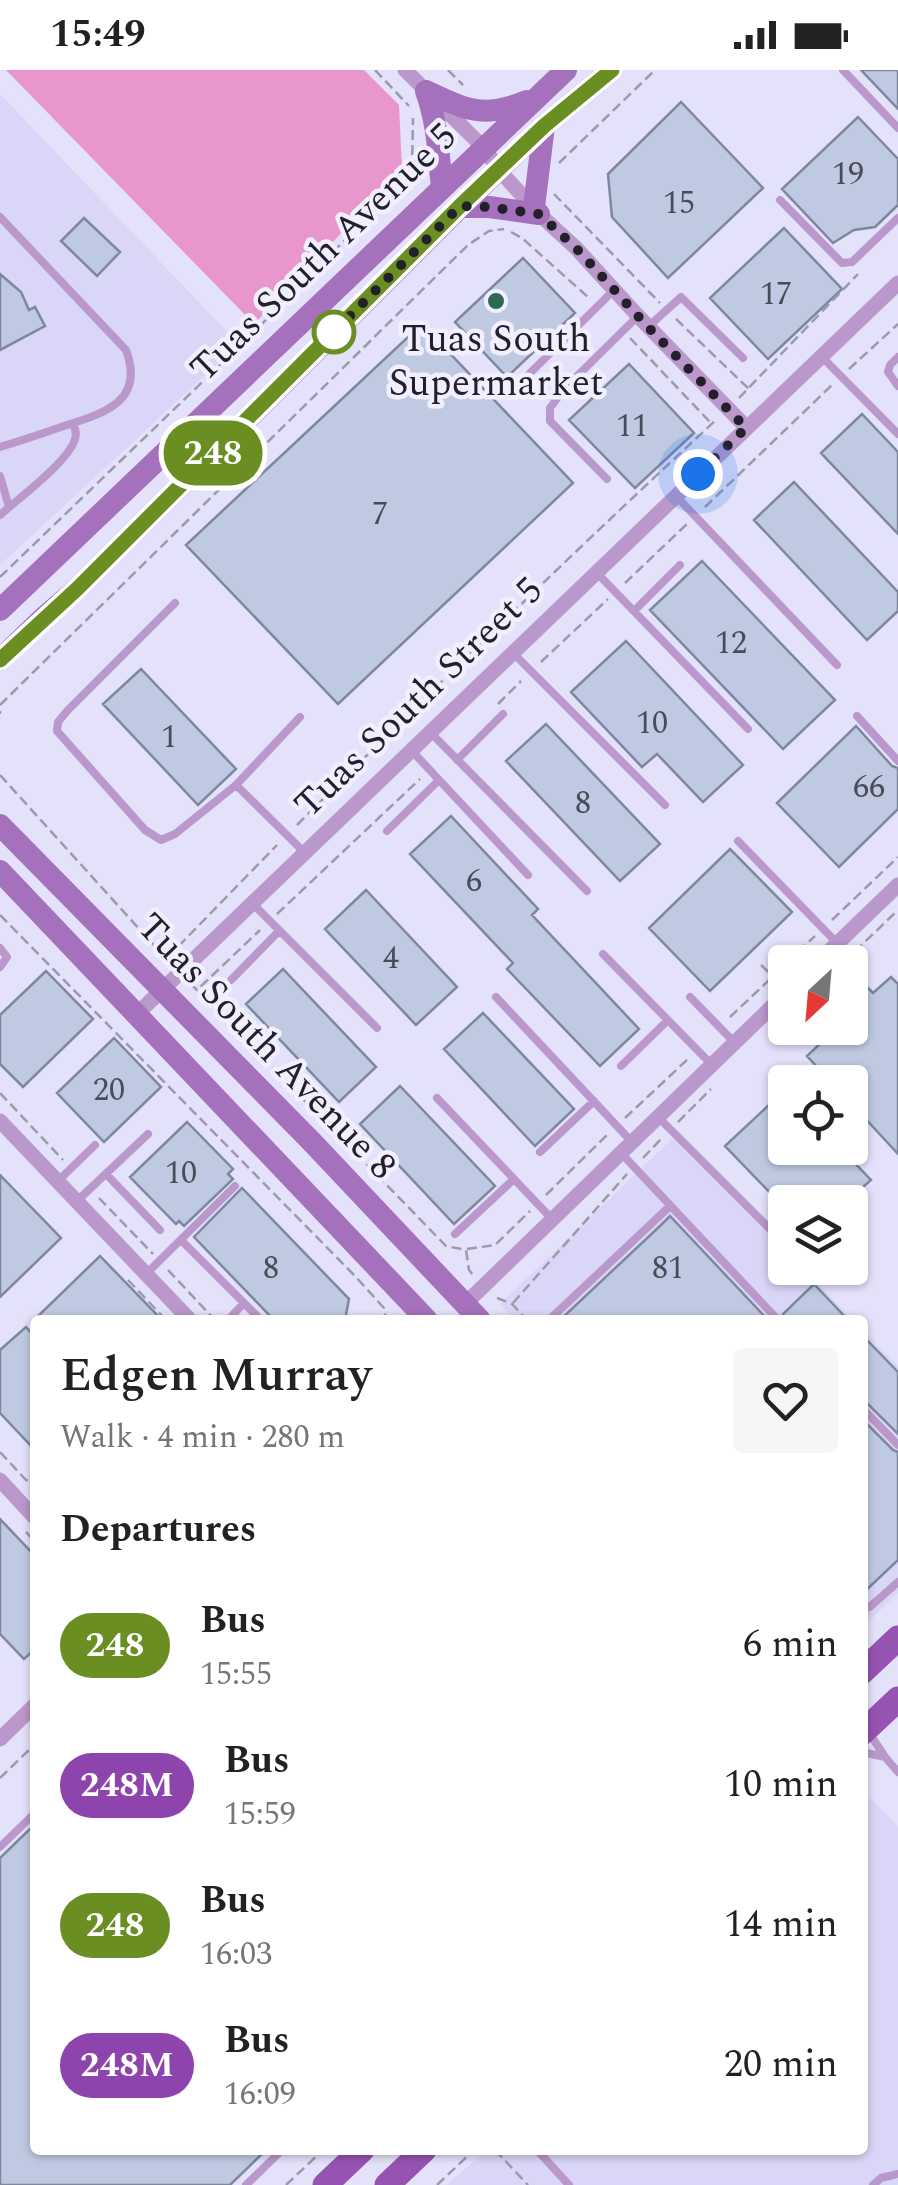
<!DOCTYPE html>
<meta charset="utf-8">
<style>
body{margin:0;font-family:Spectral,serif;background:#f6f6f6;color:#222;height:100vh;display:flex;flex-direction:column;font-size:38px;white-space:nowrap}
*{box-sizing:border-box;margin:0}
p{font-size:32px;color:#767676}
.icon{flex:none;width:55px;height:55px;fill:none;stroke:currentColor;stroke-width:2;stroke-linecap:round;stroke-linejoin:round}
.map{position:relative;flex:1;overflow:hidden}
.details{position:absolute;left:30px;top:1245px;width:838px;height:840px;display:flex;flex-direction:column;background:#fff;border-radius:10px;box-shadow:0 2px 8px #0004}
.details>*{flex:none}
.badge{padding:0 20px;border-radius:32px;font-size:35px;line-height:65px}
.needle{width:65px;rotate:206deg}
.tools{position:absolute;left:768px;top:875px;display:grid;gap:20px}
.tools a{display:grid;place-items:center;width:100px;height:100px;border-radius:10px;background:#fff;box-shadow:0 2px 8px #0004;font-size:50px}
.you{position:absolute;width:50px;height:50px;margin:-25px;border:8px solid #fff;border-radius:50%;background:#1a73e8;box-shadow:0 0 0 15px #1a73e833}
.map>.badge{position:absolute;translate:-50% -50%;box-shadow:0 0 0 5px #fff}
h2{padding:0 30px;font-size:38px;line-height:90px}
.round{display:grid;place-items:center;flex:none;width:105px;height:105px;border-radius:10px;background:#f6f6f6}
.overview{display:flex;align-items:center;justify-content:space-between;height:170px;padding:0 30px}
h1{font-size:48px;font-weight:600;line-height:75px}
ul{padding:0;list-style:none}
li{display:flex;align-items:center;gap:30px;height:140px;padding:0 30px}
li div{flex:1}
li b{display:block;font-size:38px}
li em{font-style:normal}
li .badge{min-width:110px;font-weight:700;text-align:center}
.status{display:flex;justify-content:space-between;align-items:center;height:70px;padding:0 50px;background:#fff;direction:ltr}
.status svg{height:28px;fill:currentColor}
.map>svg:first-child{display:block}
.built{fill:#dad6f7}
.green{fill:#e896cc}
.building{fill:#bfcae2;stroke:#7d879d;stroke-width:2.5}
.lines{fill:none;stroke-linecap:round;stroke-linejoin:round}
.path{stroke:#9c99ac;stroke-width:2.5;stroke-dasharray:10 5;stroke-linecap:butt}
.lane{stroke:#bb98cb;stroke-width:8}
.street{stroke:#bb98cb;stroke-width:15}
.secondary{stroke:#a671bc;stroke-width:22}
.primary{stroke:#9653b1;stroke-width:25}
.line-casing{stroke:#fff;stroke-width:22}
.line{stroke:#6b8e23;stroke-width:15}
.walk{stroke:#22212a;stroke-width:10;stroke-dasharray:0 18}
.poi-dot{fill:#2e6954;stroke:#f1efff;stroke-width:4}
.stop-dot{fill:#fff;stroke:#6b8e23;stroke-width:5}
.labels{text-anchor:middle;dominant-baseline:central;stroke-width:9;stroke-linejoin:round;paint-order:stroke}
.number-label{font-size:32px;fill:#494b58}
.street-label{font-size:38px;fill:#22212a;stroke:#f1efff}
.poi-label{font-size:38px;fill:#22212a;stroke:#f1efff}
</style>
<div class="status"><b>15:49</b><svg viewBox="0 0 49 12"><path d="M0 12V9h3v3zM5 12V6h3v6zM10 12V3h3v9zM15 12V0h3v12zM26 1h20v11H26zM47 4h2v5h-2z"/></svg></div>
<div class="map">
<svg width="898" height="2115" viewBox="0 0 898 2115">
<rect width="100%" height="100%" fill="#e4e1fa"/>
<path class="built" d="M0,24L239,274L0,495Z
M675,1066L785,1179V1198H803L853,1250H515L500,1234Z
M862,1259L898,1296V1523L863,1557Z
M871,1728L898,1757V2115H447L486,2080H862L863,1736Z"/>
<path class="green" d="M6,0H364L399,35L402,100L254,254Z"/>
<path class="building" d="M861,0H898V39Z
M681,32L763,118L668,208L612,147L608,104Z
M858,47L898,89V135L875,157L854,160L833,173L782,119Z
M84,148L120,182L97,206L61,171Z
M784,158L842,219L768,289L710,228Z
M523,188L575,243L507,307L455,252Z
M0,204L21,222L29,240L35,237L45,256L0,280Z
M422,254L573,413L338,634L186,475Z
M629,294L694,363L635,418L569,350Z
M862,344L898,382V464L821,383Z
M794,412L898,522V541L867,570L754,450Z
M702,491L835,630L783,679L650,540Z
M626,571L743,695L703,732L657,684L642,697L571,622Z
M141,599L236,699L198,735L103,634Z
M546,654L660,774L620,811L506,691Z
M856,656L892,696L898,698V739L839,797L777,733Z
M451,746L538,839L532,845L639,959L600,996L507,899L513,893L410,784Z
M730,779L792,842L710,921L649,858Z
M366,820L457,917L416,955L325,859Z
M283,899L376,997L339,1032L246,934Z
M46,901L93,949L23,1017L0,994V945Z
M891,907L898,914V1084L850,1032V1012H831L807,986L824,970L813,958H850V927L864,914L873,923Z
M483,943L574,1039L535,1076L444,979Z
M114,968L161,1017L104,1072L57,1023Z
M400,1016L495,1116L454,1154L360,1054Z
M785,1020V1078H840L871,1110L846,1132H779L725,1076Z
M187,1052L233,1099L228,1104L233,1109L184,1156L179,1151L176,1154L130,1107Z
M0,1105L61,1168L0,1227Z
M242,1118L349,1229L345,1250H274L194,1167Z
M670,1146L768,1250H560L660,1156Z
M100,1186L162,1250H34Z
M814,1214L848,1250H785L783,1244Z
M26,1257L35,1267V1380L0,1343V1280Z
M862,1265L898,1302V1364L867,1333L862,1331Z
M862,1349L893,1380L898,1382V1490L862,1524Z
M0,1449L35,1486V1579L24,1589L0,1564Z
M35,1754V2080H266L230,2115H0V1788Z"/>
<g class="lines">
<path class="path" d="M375,0L409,36
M448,0L463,15
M559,93L655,0
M412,100L413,48
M554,124L660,233
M511,162L522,168L589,228
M676,249L749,319
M630,268L711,353
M849,299L898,254
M739,328L858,204
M705,437L832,315
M0,507L247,269L420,94
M625,513L688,453
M541,592L608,529
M498,634L521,611
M0,635L468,175L489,161L504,159
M0,641V644
M0,705L170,893
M297,755C434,618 573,482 715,351
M277,844L420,709
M0,845L354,1205L384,1238L386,1250
M832,850L898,787
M168,887L277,775
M787,892L815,866
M844,892L898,840
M761,895L777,910
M190,913L197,920L260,860
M199,922L446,1176L466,1180L469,1200L473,1205
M730,947L785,895
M0,1023L63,1090
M625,1048L689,988
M678,1052L711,1019
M643,1088L662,1068
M546,1125L608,1064
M99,1128L153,1184
M467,1179L495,1175L530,1141
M168,1200L214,1249
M128,1210L166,1250
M497,1228L512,1234L527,1250
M513,1233L627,1104
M0,1382L26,1410L35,1412
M26,1462L35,1472
M0,1708L35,1674
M495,2080L528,2115
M286,2115L323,2080
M437,2115L474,2080"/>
<path class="lane" d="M843,0L898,58
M780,130L842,193L852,192L898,148
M0,147L126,280C146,333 101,344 61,357C41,364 20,371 0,377
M649,256L681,227L743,288
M821,286L898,364
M898,287L890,295L888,302L898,316
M520,313L614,220
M0,406L9,437
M607,409L550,351V338L564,319L637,247
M676,426L837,595
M0,445C18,429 69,391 75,369C77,362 75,360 73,353
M596,502L748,659
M175,533L68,640L58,652L57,661L145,760L161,770L175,764L236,715L305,783
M634,541L680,495
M513,583L665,735
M857,646L898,691
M430,662L587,821
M412,681L528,805
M457,690L503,644
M236,715L300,647
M387,761L439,710
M738,771L837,873
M253,834L377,958
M0,878L7,887L0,897
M603,884L712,995
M231,910L279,861
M496,927L632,1072
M690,927L735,973
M621,996L668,950
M437,1028L552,1149
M658,1047L785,1174
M540,1082L594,1031
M621,1083L778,1250
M106,1104L160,1160
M58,1111L95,1075
M77,1131L148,1064
M455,1164L514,1109
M181,1170L261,1250
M809,1198L811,1200
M146,1204L235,1116
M228,1250L244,1233
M549,1250L669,1137
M862,1338L898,1375
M862,1540L871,1536L898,1512
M868,1661L885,1687L898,1702
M862,1682L885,1687
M0,1777L35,1743
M537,2080L569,2115
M246,2115L282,2080
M873,2115L881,2108L898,2104"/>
<path class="street" d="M405,0L484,78L499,100L539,144L576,178L638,246L746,357
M818,892L898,815
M137,944L898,213
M0,1051L190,1250
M465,1234L785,924
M0,1410L35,1448
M0,1669L35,1635"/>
<path class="secondary" d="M426,21C467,40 483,49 527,31
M426,21C438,55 438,82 442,117
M460,137H489L539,144
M534,137L544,56
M0,540L566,0
M0,590L43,548L78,518L460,137L544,56L612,0
M0,755L311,1071L480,1250
M0,801L427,1250"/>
<path class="primary" d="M862,1602L898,1568
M862,1663L898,1629
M325,2115L362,2080
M387,2115L424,2080"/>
</g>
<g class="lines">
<g class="line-casing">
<path id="line" d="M0,590L78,518L460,136L544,56L612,0"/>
</g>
<use href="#line" class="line"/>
<path class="walk" d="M334,262L323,273L460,136L489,137L539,144L576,178L648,257L746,358L698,404"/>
</g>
<circle class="poi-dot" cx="496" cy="231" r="10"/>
<circle class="stop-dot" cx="334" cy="262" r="20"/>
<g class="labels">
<g class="number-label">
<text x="848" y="104">19</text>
<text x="679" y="133">15</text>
<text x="776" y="224">17</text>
<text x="632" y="356">11</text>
<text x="380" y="444">7</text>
<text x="731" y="573">12</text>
<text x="652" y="653">10</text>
<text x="169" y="667">1</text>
<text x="869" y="717">66</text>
<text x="583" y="733">8</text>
<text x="474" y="811">6</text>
<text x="391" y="888">4</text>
<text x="109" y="1020">20</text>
<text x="181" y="1103">10</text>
<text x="271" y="1198">8</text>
<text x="668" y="1198">81</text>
</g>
<g class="street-label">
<text transform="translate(324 183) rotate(-44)">Tuas South Avenue 5</text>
<text transform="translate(419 628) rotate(-44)">Tuas South Street 5</text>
<text transform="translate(266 977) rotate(46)">Tuas South Avenue 8</text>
</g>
<g class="poi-label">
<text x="496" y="270">Tuas South<tspan x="496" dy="44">Supermarket</tspan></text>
</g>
</g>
</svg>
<div class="tools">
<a><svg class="needle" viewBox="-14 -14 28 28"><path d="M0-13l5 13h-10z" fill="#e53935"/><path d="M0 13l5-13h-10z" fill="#767676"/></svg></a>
<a><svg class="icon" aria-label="locate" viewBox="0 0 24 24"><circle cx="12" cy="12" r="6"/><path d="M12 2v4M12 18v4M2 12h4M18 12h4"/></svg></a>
<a><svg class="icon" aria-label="layers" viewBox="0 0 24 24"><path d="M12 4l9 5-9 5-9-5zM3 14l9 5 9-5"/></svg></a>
</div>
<div class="you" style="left:698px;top:404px"></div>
<b class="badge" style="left:213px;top:383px;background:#6b8e23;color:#fff">248</b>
<section class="details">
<div class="overview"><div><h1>Edgen Murray</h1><p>Walk · 4 min · 280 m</p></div><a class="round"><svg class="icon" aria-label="heart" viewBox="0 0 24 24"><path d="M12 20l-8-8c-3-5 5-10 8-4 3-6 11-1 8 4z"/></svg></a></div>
<h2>Departures</h2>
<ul>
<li><span class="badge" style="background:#6b8e23;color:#fff">248</span><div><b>Bus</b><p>15:55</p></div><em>6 min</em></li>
<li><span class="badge" style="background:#8e44ad;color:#fff">248M</span><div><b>Bus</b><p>15:59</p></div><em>10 min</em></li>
<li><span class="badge" style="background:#6b8e23;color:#fff">248</span><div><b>Bus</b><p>16:03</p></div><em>14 min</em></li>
<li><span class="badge" style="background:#8e44ad;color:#fff">248M</span><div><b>Bus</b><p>16:09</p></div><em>20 min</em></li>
</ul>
</section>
</div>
